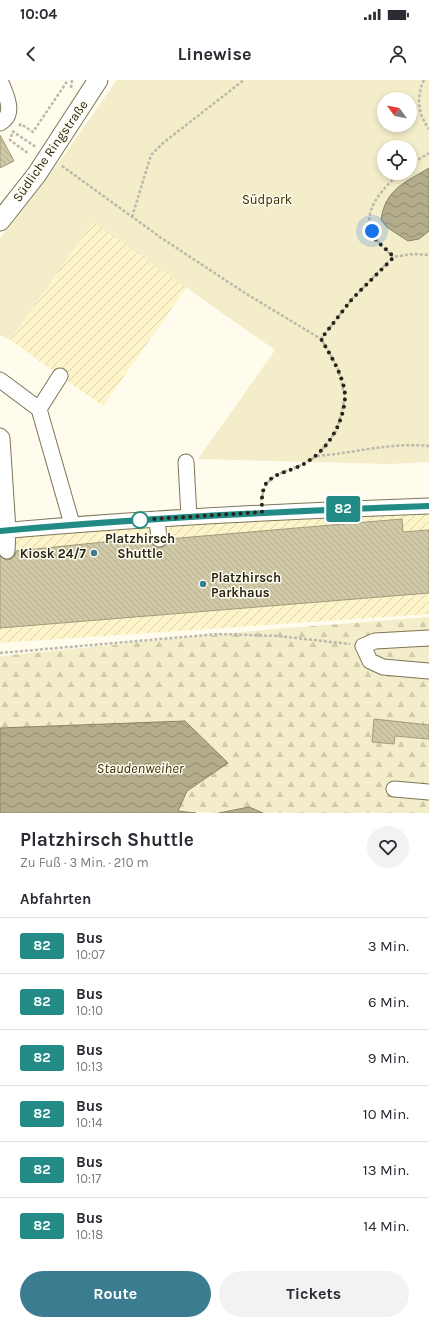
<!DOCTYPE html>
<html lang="de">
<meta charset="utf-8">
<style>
body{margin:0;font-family:Karla,sans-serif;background:#f2f2f3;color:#2b2b33;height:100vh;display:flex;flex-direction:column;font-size:15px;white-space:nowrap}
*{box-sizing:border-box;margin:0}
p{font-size:13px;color:#7c7c81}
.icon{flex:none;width:22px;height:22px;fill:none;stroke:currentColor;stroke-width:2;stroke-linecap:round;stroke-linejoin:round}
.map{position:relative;height:733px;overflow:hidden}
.drawer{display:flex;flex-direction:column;background:#fff;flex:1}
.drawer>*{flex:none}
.badge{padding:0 8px;border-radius:3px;font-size:14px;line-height:26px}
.needle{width:26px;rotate:302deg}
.controls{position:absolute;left:377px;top:12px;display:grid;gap:8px}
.controls a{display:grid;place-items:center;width:40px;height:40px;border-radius:50%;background:#fff;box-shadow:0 2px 6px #0003;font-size:20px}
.you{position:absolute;width:20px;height:20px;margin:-10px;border:3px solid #fff;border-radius:50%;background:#1a73e8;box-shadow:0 0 0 6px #1a73e833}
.map>.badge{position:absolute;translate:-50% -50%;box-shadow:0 0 0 2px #fff}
h2{padding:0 20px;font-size:15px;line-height:36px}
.round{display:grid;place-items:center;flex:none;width:42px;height:42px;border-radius:21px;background:#f2f2f3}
.headline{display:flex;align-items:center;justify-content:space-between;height:68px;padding:0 20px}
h1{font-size:19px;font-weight:700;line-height:30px}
.button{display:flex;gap:8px;margin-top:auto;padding:8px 20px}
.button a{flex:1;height:46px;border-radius:24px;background:#3c7c90;color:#fff;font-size:16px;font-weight:700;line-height:46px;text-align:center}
.button a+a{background:#f2f2f3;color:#2b2b33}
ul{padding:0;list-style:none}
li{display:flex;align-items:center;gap:12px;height:56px;padding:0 20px;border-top:1px solid #e1e1e2}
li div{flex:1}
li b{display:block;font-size:15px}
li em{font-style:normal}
li .badge{min-width:44px;font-weight:700;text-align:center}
.status{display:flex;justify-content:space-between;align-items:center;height:28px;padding:0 20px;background:#fff;direction:ltr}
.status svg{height:11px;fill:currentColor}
header{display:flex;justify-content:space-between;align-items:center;height:52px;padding:0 20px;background:#fff;font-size:18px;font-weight:700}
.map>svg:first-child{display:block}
.industrial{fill:url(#industrial-furrows)}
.forest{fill:url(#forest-firs)}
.park{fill:#f3edca;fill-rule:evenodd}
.water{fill:url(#water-waves);stroke:#898469}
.building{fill:url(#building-back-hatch);stroke:#a19b7a}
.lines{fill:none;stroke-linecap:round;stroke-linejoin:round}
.minor-casing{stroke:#7c7656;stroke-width:17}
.major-casing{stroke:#7c7656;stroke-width:21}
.path{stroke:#bbb9ab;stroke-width:2.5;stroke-dasharray:3 2;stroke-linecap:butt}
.minor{stroke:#fff;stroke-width:15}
.major{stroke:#fff;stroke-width:19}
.line-casing{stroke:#fff;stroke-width:9}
.line{stroke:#238b85;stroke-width:6}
.walk{stroke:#272517;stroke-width:4;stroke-dasharray:0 7.2}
.stop-dot{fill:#fff;stroke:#238b85;stroke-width:2}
.poi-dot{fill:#3c7c90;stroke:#fffcee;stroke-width:1.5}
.labels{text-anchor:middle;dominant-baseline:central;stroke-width:3;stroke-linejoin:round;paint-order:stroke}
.street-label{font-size:13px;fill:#272517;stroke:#fffcee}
.park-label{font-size:13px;fill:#352c00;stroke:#fffcee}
.stop-label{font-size:13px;font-weight:bold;fill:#272517;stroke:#fffcee}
.poi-label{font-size:13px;font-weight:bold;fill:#272517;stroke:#fffcee;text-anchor:end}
.water-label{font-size:14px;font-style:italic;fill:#342b00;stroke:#fffcee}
</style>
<div class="status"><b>10:04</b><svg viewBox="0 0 49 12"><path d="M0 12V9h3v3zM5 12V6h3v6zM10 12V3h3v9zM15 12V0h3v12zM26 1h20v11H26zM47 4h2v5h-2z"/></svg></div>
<header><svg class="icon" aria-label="back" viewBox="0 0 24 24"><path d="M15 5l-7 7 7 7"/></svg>Linewise<svg class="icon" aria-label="person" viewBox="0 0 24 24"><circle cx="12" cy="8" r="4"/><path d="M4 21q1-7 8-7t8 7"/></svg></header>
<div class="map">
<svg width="429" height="733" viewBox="0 0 429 733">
<defs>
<pattern id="industrial-furrows" width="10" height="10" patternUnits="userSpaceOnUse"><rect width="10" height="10" fill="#fdf4c9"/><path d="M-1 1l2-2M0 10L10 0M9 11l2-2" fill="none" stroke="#d9d1ac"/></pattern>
<pattern id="forest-firs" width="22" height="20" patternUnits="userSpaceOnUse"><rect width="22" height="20" fill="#f3edca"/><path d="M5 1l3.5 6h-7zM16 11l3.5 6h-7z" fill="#d0cbad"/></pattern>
<pattern id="water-waves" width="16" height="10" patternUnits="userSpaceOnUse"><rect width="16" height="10" fill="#b3ad8c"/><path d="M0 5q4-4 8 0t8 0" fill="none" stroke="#928d71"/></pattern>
<pattern id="building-back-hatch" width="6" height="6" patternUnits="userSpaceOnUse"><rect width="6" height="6" fill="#d0c9a7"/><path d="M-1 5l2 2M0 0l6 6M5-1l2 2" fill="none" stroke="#b3ac8f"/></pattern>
</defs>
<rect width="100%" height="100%" fill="#fffcee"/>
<path class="industrial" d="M93,141L187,207L103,326L10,260Z
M429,422V534L0,563V459Z"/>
<path class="forest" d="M429,537V733H263L249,727L219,733L178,731L187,711L227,683L185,641L0,648V576L274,549Z"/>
<path class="park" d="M117,0H429V382L389,384L198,379L275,270L93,142L10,260L0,255V158L60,81ZM384,19H410V45H384ZM384,67H410V93H384Z"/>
<path class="water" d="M429,88V151L419,159L408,161L388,148L381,140C385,109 406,102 429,88Z
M185,641L228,683L187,711L178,731L196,733H0V648Z
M249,727L263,733H219Z"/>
<path class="building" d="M0,55L14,81L0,88Z
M402,439L403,452L429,450V513L0,548V476L6,480L11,479L15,476L16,471L104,462L150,460L152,465L160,468L165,466L168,459Z
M374,639L429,645V659L395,656L394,664L372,662Z"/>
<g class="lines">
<g class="minor-casing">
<path id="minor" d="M0,43C17,34 5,13 0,0
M0,300L39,329L72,444
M39,329L60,296
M0,356L2,358L8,450L7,471
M186,382L189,437
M157,439L159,459
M0,451C143,438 286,431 429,426
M429,558L375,561L363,566L370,581L383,587L429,591
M394,709L429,712"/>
</g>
<g class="major-casing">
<path id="major" d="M0,141L37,94L98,0"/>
</g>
<path class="path" d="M424,0C416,16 418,35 429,49
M71,8L72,0
M19,46L21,44L33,52L68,0
M12,51L36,67
M12,54L10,60L29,74
M410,85L429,73
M62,86L160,157L245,213L321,259L330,274L338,289L345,317L337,350L317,376L301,385L276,395L266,404L261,420
M400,93C382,109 357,135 376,159C381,166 388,172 393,177L413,174L429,175
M132,137L151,75L163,63L244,0
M321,259L352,219L393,177
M317,376C355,373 391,362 429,366
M0,573L218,554L278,556L350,564"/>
<use href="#minor" class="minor"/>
<use href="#major" class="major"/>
</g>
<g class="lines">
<g class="line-casing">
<path id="line" d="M0,451C143,438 286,431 429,426"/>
</g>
<use href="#line" class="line"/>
<path class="walk" d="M140,440L262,432C262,423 261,414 265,405C273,393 291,391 302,385C326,372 343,346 345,318C346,300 330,274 321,259L352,219L394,177L375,159L372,151"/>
</g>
<circle class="stop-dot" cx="140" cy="440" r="8"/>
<g class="poi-dot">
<circle cx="94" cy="473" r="4"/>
<circle cx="203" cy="504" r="4"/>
</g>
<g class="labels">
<g class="street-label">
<text transform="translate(50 71) rotate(-55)">Südliche Ringstraße</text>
</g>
<g class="park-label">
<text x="267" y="119">Südpark</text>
</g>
<g class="stop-label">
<text x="140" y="458">Platzhirsch<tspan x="140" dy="15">Shuttle</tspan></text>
</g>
<g class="poi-label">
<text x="86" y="473">Kiosk 24/7</text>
<text x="211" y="497" text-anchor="start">Platzhirsch<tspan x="211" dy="15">Parkhaus</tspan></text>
</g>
<g class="water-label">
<text x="140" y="688">Staudenweiher</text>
</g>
</g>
</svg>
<div class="controls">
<a><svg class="needle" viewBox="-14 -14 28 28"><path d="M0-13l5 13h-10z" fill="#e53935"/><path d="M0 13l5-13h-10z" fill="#7c7c81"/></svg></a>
<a><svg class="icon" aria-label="locate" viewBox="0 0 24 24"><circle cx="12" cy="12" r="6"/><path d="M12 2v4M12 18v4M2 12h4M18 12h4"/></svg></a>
</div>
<div class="you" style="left:372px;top:151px"></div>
<b class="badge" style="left:343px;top:429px;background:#238b85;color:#fff">82</b>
</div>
<section class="drawer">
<div class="headline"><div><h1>Platzhirsch Shuttle</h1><p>Zu Fuß · 3 Min. · 210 m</p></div><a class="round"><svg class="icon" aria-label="heart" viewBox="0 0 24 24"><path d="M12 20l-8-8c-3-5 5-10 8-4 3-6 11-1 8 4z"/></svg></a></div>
<h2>Abfahrten</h2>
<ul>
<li><span class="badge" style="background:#238b85;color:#fff">82</span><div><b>Bus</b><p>10:07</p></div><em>3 Min.</em></li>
<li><span class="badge" style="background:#238b85;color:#fff">82</span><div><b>Bus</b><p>10:10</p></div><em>6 Min.</em></li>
<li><span class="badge" style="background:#238b85;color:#fff">82</span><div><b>Bus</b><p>10:13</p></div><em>9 Min.</em></li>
<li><span class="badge" style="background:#238b85;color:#fff">82</span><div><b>Bus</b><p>10:14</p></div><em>10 Min.</em></li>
<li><span class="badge" style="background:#238b85;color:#fff">82</span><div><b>Bus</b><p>10:17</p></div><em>13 Min.</em></li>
<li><span class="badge" style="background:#238b85;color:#fff">82</span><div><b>Bus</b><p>10:18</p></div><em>14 Min.</em></li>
</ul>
<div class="button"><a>Route</a><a>Tickets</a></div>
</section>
